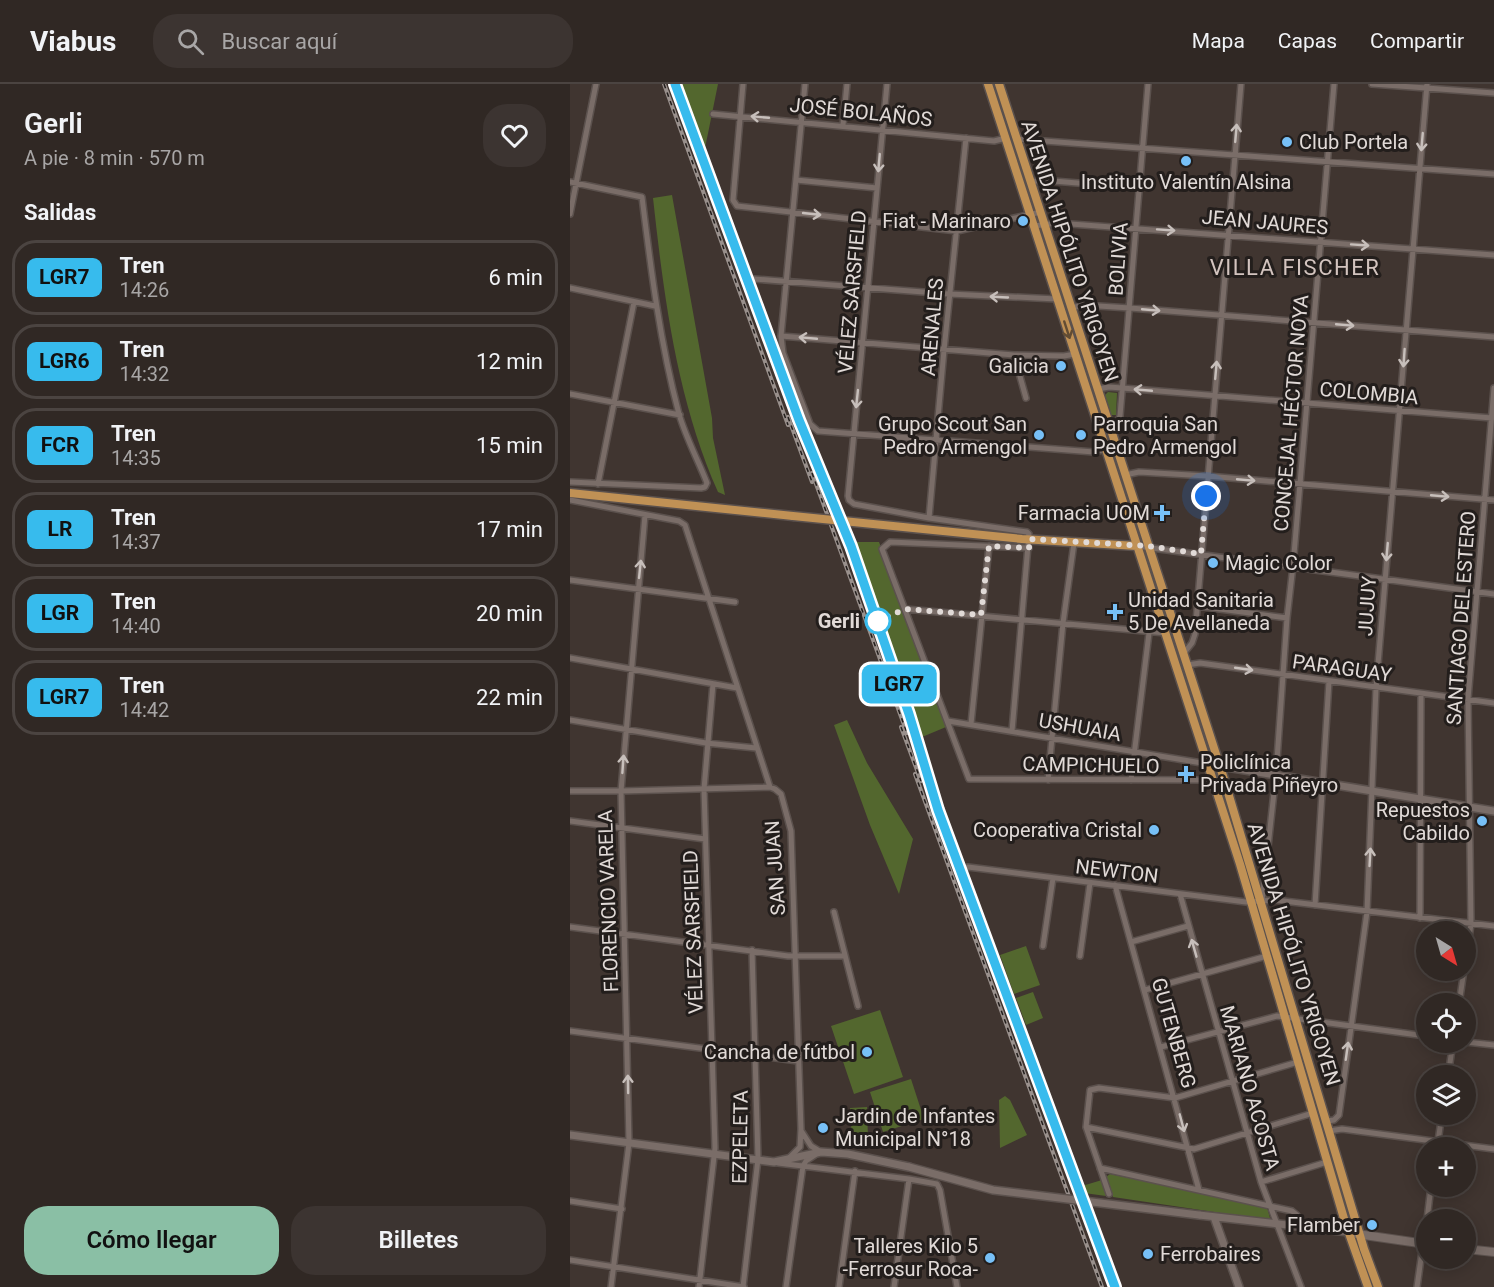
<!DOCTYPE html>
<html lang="es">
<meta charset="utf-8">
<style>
body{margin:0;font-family:Roboto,sans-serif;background:#3c3431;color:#f1f3f6;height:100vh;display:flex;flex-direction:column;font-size:22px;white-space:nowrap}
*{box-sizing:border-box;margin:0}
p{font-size:20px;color:#a8a6a6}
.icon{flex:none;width:33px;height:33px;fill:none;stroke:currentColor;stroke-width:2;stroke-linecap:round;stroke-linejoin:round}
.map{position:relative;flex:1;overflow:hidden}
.drawer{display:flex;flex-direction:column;background:#302824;width:570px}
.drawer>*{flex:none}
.badge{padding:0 12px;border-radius:9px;font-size:21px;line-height:39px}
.needle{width:39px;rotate:143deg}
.controls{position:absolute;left:846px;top:837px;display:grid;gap:12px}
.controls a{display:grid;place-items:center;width:60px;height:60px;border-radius:50%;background:#302824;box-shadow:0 3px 15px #0003,0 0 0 2px #4b4441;font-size:30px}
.you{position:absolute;width:30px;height:30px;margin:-15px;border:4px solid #fff;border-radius:50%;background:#1a73e8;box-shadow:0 0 0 9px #1a73e833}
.map>.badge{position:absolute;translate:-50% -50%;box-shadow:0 0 0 3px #fff}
h2{padding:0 24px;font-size:22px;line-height:54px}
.round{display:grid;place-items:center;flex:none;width:63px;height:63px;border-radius:24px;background:#3c3431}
.overview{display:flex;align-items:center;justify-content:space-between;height:102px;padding:0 24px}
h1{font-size:28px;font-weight:600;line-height:45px}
.primary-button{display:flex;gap:12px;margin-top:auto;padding:12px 24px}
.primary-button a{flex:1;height:69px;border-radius:24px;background:#8abfa5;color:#111;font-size:24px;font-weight:600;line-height:69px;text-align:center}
.primary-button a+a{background:#3c3431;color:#f1f3f6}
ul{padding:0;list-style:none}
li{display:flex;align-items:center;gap:18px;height:75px;margin:0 12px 9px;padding:0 12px;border:3px solid #4b4441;border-radius:24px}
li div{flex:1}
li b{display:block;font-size:22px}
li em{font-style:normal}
li .badge{min-width:66px;font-weight:700;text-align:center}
header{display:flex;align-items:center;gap:36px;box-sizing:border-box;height:84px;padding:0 30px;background:#302824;border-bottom:2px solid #4b4441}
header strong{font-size:28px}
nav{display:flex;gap:33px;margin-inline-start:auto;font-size:21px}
.search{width:420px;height:54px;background:#3c3431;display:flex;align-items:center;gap:15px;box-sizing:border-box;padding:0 21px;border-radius:24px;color:#a8a6a6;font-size:22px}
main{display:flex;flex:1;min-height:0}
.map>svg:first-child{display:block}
.green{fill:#53672e}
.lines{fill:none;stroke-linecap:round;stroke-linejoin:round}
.minor-casing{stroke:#5b514d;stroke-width:8}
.tertiary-casing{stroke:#5b514d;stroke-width:10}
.secondary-casing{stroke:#5b514d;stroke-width:10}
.primary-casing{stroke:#5b514d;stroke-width:11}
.minor{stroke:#7a6d68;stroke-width:5}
.tertiary{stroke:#7a6d68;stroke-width:7}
.secondary{stroke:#7a6d68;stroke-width:8}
.primary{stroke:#c09155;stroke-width:8}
.rail-casing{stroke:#99908c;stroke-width:4}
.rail{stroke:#231e1c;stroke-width:1.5;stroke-dasharray:4.5;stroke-linecap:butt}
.tertiary-bridge-casing{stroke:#5b514d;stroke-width:10;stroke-linecap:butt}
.primary-bridge-casing{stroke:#5b514d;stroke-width:11;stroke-linecap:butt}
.tertiary-bridge{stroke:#7a6d68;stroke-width:7}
.primary-bridge{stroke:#c09155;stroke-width:8}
.oneway{stroke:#c7bfbb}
.oneway2{stroke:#624c33}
.line-casing{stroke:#fff;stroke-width:14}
.line{stroke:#37bbed;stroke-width:9}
.walk{stroke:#e1dad7;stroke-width:6;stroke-dasharray:0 10.8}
.poi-dot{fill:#77c0f7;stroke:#231e1c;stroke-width:2}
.stop-dot{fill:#fff;stroke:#37bbed;stroke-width:3}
.labels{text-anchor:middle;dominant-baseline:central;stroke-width:6;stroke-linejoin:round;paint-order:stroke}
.street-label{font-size:20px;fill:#e1dad7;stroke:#231e1c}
.poi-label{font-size:20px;fill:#e1dad7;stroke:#231e1c;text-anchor:end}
.stop-label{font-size:20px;font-weight:bold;fill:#e1dad7;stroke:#231e1c;text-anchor:end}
.quarter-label{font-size:22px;letter-spacing:1.5px;fill:#d3c4bf;stroke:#231e1c}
</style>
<header>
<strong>Viabus</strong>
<div class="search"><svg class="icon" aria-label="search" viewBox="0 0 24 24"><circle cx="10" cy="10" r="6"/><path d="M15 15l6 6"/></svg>Buscar aquí</div>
<nav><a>Mapa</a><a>Capas</a><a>Compartir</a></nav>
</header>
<main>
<section class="drawer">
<div class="overview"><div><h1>Gerli</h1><p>A pie · 8 min · 570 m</p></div><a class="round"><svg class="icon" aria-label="heart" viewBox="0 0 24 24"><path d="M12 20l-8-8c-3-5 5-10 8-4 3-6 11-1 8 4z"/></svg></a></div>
<h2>Salidas</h2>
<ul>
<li><span class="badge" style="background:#37bbed;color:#111">LGR7</span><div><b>Tren</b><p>14:26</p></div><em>6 min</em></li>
<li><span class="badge" style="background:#37bbed;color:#111">LGR6</span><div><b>Tren</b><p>14:32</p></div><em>12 min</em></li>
<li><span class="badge" style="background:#37bbed;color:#111">FCR</span><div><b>Tren</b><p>14:35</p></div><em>15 min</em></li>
<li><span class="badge" style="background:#37bbed;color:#111">LR</span><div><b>Tren</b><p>14:37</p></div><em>17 min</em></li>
<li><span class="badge" style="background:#37bbed;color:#111">LGR</span><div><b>Tren</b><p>14:40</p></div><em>20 min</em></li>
<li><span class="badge" style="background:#37bbed;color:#111">LGR7</span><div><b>Tren</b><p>14:42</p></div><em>22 min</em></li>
</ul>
<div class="primary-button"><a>Cómo llegar</a><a>Billetes</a></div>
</section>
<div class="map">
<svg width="924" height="1203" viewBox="0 0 924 1203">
<rect width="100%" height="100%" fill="#403530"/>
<path class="green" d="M108,0H148L134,69Z
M102,111L142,334L143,354L155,411L148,408C107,316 94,214 83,114Z
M538,308L547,309L546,331H541L535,311Z
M281,458H309L376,643L352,653Z
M277,636L297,679L343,755L329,810L300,741L264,641Z
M456,862L470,901L444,910L430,871Z
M463,908L473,934L456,941L446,914Z
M310,926L333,993L284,1010L261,942Z
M341,995L354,1035L313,1048L300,1008Z
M435,1012L440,1016L457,1051L430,1064L429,1016Z
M297,1023L298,1055H282L280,1024Z
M540,1090L697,1123L700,1134L698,1136L543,1113L536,1093Z
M532,1096L536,1112L514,1109L512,1102Z"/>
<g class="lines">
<g class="minor-casing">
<path id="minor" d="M173,0L163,116L167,122L387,147L471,128
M235,0L211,252L213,269L240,340L248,347L524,368L536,365
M317,0L278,412L279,416L284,420L359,434L457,448L459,450L442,647
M802,0L924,9
M143,30L424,57L436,54
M273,41L277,0
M447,55L924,90
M226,96L307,104
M0,98L72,113C81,186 90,259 109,330C116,354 128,376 137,399L135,403L131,404L0,398
M461,98L471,96L569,104
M0,130L26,0
M464,142L487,139L924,171
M184,195L379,210L487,215
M0,204L85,222
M502,224L513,221L560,224L924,253
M211,252L444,271L494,272L505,270
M444,271L456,314
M528,305L539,303L552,304L922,334
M0,310L110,331
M543,350L550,332L578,0
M555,391L569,388L637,392L924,416
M28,400L64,218
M0,416L109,437L115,441L200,703L205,705L211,710L221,747L231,1045L230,1063L219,1074
M359,434L374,266L396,54
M567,462L924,510
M459,464L320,458L312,465L399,695L643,696
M0,496L165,518
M627,522L717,534
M335,525L596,549
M614,569L622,559L625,550L671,0
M0,574L167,604
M617,581L630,579L924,619
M0,636L136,659L186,664
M378,637L638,680
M401,640L419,462
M478,696L493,539L504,459
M561,696L579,549
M0,707H51L200,703
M0,737L135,755
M398,783L676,818L705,816L924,842
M545,801L629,1106
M610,810L691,1098L731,1203
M692,817L706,690L717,534L723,482L764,0
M745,821L759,597
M264,828L288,922
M850,834L851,610
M0,843L218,872H275
M561,858L618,842
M473,862L483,794
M510,872L520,799
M896,875L901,840L898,615L924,304
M575,906L697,872
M889,920L894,886
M0,947L228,977
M896,958L924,961
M591,963L707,932L856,952
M878,992L883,958
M757,1037L764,1036L769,1031L797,828L806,604L857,0
M516,1043L624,1065L743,1029
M759,1047L772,1045L924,1065
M232,1048L241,1062L251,1068
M867,1064L872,1030
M208,1079L339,1095L367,1100L370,1106L387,1203
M530,1084L722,1127L727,1131V1142
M691,1098L757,1078
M539,1110L516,1043L520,1006L529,1004L605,1014L728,978
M0,1117L52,1125
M857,1136L861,1102
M0,1176L174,1203
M41,1203L59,1059L51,707L75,431
M129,1203L145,1064L134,705L143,600
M173,1203L188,1075L182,866
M216,1203L233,1082L236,1077L245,1071
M269,1203L285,1087
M324,1203L339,1095
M847,1203L856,1139"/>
</g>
<g class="tertiary-casing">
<path id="tertiary" d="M638,680L924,727
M0,1051L204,1078L251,1068L278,1070L339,1083
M629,1131L779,1148
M644,1133L669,1203"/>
</g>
<g class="secondary-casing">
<path id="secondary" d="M787,1150L856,1160
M896,1165L924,1168"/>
</g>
<g class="primary-casing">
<path id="primary" d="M418,0L670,780L775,1138L798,1203
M429,0L654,695L794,1165L808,1203
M0,409L223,432
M273,437L452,455L567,462"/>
</g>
<use href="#minor" class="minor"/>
<use href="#tertiary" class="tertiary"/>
<use href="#secondary" class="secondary"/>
<use href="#primary" class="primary"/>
<g class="rail-casing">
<path id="rail" d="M94,0L218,341
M105,0L229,336L274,444L339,630L368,726L545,1203
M218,333L242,398
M242,389L337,649
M331,643L351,697
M345,690L532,1203"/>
</g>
<use href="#rail" class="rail"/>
<g class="tertiary-bridge-casing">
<path id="tertiary-bridge" d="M339,1083L423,1106L629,1131"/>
</g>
<g class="primary-bridge-casing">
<path id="primary-bridge" d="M223,432L273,437"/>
</g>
<use href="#tertiary-bridge" class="tertiary-bridge"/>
<use href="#primary-bridge" class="primary-bridge"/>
</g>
<defs><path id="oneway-shaft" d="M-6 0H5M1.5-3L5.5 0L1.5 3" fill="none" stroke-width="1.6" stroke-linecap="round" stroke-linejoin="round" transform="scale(1.5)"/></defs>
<g class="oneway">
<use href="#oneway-shaft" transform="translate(190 33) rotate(-175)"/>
<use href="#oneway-shaft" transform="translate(666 49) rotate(-85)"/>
<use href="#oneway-shaft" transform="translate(852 58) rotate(95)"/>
<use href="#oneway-shaft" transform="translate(309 79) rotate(95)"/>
<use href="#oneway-shaft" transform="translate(242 130) rotate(6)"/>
<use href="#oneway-shaft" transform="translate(596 146) rotate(4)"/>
<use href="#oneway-shaft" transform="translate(790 161) rotate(4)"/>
<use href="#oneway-shaft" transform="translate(429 213) rotate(-177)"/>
<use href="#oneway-shaft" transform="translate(581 226) rotate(5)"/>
<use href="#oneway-shaft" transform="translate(775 241) rotate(5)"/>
<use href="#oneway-shaft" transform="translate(238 254) rotate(-175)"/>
<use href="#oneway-shaft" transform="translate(834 274) rotate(94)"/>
<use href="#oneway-shaft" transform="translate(646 286) rotate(-85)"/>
<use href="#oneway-shaft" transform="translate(573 306) rotate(-175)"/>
<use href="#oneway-shaft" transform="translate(287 315) rotate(96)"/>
<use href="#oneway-shaft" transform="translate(676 396) rotate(5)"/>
<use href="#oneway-shaft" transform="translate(870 412) rotate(5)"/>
<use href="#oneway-shaft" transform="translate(817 468) rotate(95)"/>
<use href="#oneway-shaft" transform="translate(70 485) rotate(-84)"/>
<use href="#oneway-shaft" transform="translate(674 585) rotate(8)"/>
<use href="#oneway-shaft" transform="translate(53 680) rotate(-86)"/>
<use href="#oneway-shaft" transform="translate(800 773) rotate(-87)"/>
<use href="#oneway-shaft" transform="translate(624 864) rotate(-106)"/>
<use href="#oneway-shaft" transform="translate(777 967) rotate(-82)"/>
<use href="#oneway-shaft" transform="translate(58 1000) rotate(-91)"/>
<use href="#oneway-shaft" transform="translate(612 1039) rotate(75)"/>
</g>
<use class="oneway2" href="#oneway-shaft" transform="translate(497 246) rotate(72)"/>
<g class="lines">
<g class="line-casing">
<path id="line" d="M105,0L229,336L281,462L339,630L368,726L545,1203"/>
</g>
<use href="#line" class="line"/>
<path class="walk" d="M308,537L335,525L411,531L419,462L459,464L460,455L578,462L631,470L636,412"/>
</g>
<g class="poi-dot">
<circle cx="717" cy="58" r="6"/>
<circle cx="616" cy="77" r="6"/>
<circle cx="453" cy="137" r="6"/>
<circle cx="491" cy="282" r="6"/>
<circle cx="469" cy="351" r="6"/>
<circle cx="511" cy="351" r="6"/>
<path d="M589 420h6v6h6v6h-6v6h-6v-6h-6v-6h6z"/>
<circle cx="643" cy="479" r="6"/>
<path d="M542 519h6v6h6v6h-6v6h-6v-6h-6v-6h6z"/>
<path d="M613 681h6v6h6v6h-6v6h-6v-6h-6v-6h6z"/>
<circle cx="912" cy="737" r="6"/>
<circle cx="584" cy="746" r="6"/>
<circle cx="297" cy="968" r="6"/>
<circle cx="253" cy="1044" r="6"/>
<circle cx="802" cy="1141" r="6"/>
<circle cx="578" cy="1170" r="6"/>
<circle cx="420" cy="1174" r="6"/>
</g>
<circle class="stop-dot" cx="308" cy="537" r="12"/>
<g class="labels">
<g class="street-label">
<text transform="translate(291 28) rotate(6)">JOSÉ BOLAÑOS</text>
<text transform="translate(695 138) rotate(5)">JEAN JAURES</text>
<text transform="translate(500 167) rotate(72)">AVENIDA HIPÓLITO YRIGOYEN</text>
<text transform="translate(548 175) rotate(-86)">BOLIVIA</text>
<text transform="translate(282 208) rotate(-85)">VÉLEZ SARSFIELD</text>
<text transform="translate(362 243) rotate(-85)">ARENALES</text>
<text transform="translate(799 309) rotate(5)">COLOMBIA</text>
<text transform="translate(721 329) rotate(-85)">CONCEJAL HÉCTOR NOYA</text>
<text transform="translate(797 522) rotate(-86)">JUJUY</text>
<text transform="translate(891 534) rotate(-86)">SANTIAGO DEL ESTERO</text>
<text transform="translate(772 584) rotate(8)">PARAGUAY</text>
<text transform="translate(510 643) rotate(10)">USHUAIA</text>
<text transform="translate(521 681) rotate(1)">CAMPICHUELO</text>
<text transform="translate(205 784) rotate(-94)">SAN JUAN</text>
<text transform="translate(547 787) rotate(7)">NEWTON</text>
<text transform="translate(38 817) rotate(-92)">FLORENCIO VARELA</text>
<text transform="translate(123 848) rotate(-92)">VÉLEZ SARSFIELD</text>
<text transform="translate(724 870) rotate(73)">AVENIDA HIPÓLITO YRIGOYEN</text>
<text transform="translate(604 949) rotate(74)">GUTENBERG</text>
<text transform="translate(680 1004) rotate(74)">MARIANO ACOSTA</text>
<text transform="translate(170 1053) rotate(-89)">EZPELETA</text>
</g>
<g class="poi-label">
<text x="729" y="58" text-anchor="start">Club Portela</text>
<text x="616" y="98" text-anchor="middle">Instituto Valentín Alsina</text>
<text x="441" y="137">Fiat - Marinaro</text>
<text x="479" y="282">Galicia</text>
<text x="457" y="340">Grupo Scout San<tspan x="457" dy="23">Pedro Armengol</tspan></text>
<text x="523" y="340" text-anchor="start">Parroquia San<tspan x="523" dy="23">Pedro Armengol</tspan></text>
<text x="580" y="429">Farmacia UOM</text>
<text x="655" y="479" text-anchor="start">Magic Color</text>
<text x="558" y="516" text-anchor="start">Unidad Sanitaria<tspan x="558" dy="23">5 De Avellaneda</tspan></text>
<text x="630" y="678" text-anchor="start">Policlínica<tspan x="630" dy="23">Privada Piñeyro</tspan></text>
<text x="900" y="726">Repuestos<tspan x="900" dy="23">Cabildo</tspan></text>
<text x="572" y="746">Cooperativa Cristal</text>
<text x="285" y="968">Cancha de fútbol</text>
<text x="265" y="1032" text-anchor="start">Jardin de Infantes<tspan x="265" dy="23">Municipal N°18</tspan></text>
<text x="790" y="1141">Flamber</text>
<text x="408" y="1162">Talleres Kilo 5<tspan x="408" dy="23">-Ferrosur Roca-</tspan></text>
<text x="590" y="1170" text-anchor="start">Ferrobaires</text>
</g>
<g class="stop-label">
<text x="290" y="537">Gerli</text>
</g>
<g class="quarter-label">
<text x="725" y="183">VILLA FISCHER</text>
</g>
</g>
</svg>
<div class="controls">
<a><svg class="needle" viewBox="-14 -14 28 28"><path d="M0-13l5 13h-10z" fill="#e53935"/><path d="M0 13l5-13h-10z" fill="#a8a6a6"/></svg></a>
<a><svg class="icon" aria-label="locate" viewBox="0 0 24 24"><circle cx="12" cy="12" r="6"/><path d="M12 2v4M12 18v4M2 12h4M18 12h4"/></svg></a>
<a><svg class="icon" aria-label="layers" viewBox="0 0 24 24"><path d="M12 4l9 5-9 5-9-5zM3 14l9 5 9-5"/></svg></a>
<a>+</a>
<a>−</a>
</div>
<div class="you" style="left:636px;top:412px"></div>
<b class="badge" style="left:329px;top:600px;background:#37bbed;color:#111">LGR7</b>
</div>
</main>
